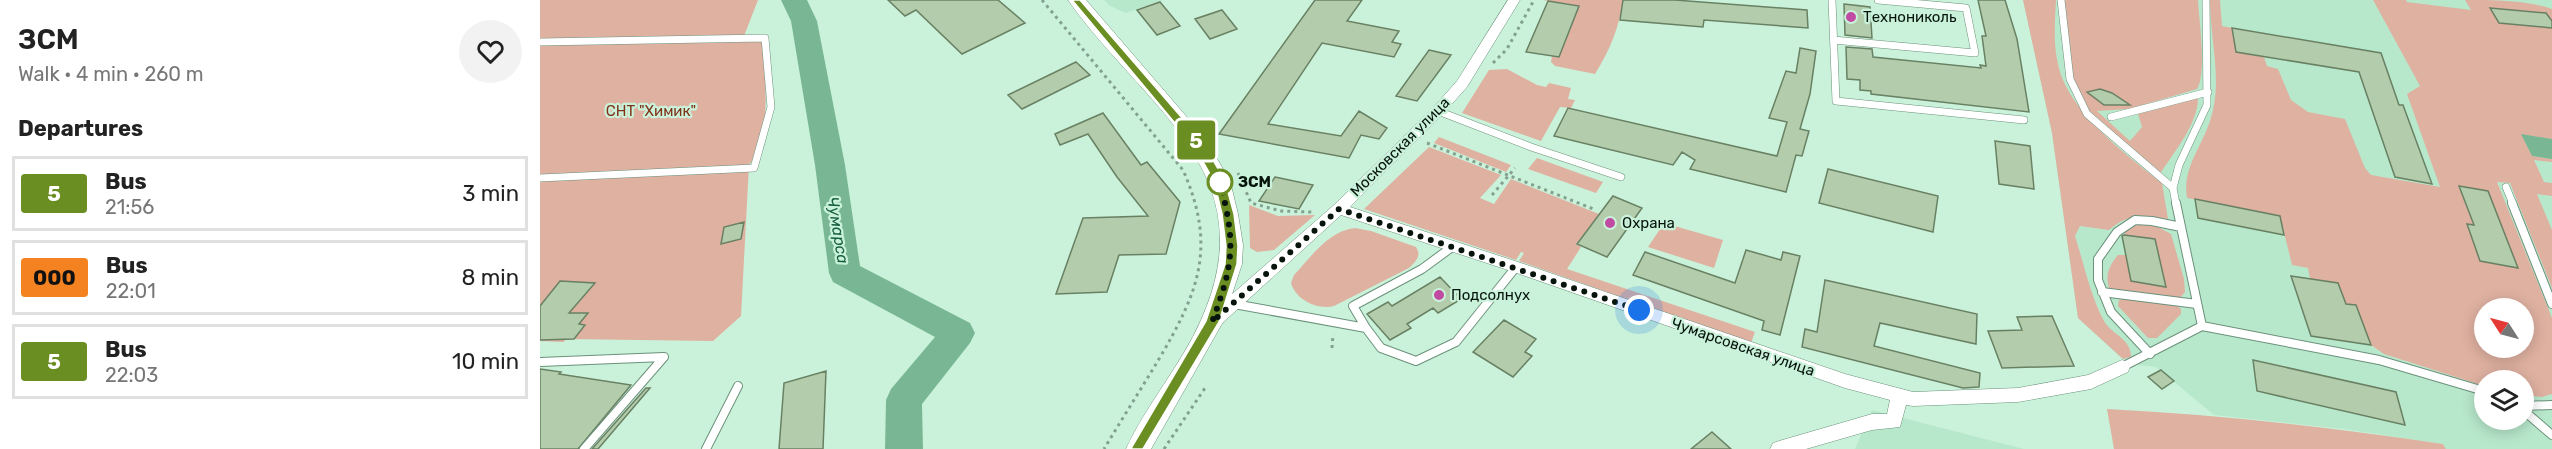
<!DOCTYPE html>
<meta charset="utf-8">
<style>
body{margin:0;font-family:Rubik,sans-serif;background:#f2f2f2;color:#222;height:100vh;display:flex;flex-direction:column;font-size:22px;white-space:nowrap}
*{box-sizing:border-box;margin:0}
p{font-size:20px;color:#767676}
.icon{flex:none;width:33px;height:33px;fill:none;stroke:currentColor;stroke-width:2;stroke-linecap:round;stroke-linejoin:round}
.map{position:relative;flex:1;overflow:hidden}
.drawer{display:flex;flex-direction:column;background:#fff;width:540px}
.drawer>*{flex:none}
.badge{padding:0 12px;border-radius:4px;font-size:21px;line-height:39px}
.needle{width:39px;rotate:306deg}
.controls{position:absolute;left:1934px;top:298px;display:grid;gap:12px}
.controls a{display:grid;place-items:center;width:60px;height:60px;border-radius:50%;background:#fff;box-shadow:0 3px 15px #0003;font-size:30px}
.you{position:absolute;width:30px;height:30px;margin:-15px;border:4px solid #fff;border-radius:50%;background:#1a73e8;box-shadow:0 0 0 9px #1a73e833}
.map>.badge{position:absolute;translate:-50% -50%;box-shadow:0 0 0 3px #fff}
h2{padding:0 18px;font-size:22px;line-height:54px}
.round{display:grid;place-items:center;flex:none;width:63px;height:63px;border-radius:32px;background:#f2f2f2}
.head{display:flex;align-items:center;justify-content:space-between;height:102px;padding:0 18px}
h1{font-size:28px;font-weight:600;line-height:45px}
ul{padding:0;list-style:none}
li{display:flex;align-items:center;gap:18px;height:75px;margin:0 12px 9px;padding:0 6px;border:3px solid #e0e0e0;border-radius:0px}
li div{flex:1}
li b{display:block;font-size:22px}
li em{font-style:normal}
li .badge{min-width:66px;font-weight:700;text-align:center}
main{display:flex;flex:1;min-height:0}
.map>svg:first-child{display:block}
.built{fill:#b8e8cc;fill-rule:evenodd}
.green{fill:#dfb1a1;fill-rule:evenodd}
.water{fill:#79b794}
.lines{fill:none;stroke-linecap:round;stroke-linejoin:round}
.river{fill:#79b794;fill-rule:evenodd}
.building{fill:#b3ccac;stroke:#698163;stroke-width:1.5}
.service-far1-casing{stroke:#6b917b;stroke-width:8}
.service-casing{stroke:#6b917b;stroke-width:10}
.minor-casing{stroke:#6b917b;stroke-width:1}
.secondary-casing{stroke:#6b917b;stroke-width:1}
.path{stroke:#83a18f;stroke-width:3;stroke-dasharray:3 4;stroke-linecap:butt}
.service-far1{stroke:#fff;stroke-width:7}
.service{stroke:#fff;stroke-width:8}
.minor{fill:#fff;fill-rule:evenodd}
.secondary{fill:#fff;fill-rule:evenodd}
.line{fill:#6b8e23;stroke:#fff;stroke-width:1.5}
.walk{stroke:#06140c;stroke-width:6;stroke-dasharray:0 10.8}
.poi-dot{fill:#c14ba2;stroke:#caf2da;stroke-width:2}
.stop-dot{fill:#fff;stroke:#6b8e23;stroke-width:3}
.labels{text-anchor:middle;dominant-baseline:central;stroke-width:4.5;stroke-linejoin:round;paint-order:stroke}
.poi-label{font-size:15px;fill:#06140c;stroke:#caf2da;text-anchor:start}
.park-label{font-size:15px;fill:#7e3319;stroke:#caf2da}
.street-label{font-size:15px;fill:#06140c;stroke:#caf2da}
.stop-label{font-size:15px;font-weight:bold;fill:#06140c;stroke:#caf2da;text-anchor:start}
.water-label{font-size:16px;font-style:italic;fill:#165f3e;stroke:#caf2da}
</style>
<main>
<section class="drawer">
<div class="head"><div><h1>ЗСМ</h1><p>Walk · 4 min · 260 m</p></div><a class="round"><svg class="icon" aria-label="heart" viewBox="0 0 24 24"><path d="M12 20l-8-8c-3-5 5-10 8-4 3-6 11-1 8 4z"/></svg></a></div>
<h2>Departures</h2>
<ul>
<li><span class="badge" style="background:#6b8e23;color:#fff">5</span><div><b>Bus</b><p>21:56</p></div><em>3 min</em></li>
<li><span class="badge" style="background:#f58220;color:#111">000</span><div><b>Bus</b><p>22:01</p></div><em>8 min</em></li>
<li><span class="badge" style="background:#6b8e23;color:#fff">5</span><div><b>Bus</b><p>22:03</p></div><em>10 min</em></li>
</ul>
</section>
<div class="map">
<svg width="2012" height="449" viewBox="0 0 2012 449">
<rect width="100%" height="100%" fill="#caf2da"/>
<path class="built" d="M564,0H623L586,13L570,6Z
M1483,0H2012V449H1906L1903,444L1803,429L1674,415L1616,367L1588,364L1538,318L1512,133ZM1944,309H1983V348H1944ZM1944,381H1983V420H1944Z
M1332,410L1484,449H1315Z"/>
<path class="green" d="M0,0H218L204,36H222C224,73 234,134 209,165L201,316L173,341L25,339L24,342L0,341Z
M1083,0C1079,28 1070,50 1055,74L1015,66L1011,62L1012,56L1019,57L1039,6L1003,0Z
M1483,0H1516C1515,22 1513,43 1518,64C1527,110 1586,155 1622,183L1628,219C1604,215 1588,213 1569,230L1540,226L1535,236C1544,264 1550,295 1564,321C1572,335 1591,338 1591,357L1583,359L1538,318L1512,133Z
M1523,0H1658C1659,20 1667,73 1657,89L1589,109L1557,111L1590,141L1602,127L1598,114L1658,98C1658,124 1634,152 1620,174C1594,150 1545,118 1533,84C1527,65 1526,21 1523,0Z
M1670,0H1680L1682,26L1692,28L1696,52L1724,57L1727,66L1738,69L1751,100L1768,112L1805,119L1825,168L1831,175L1900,187L1867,94L1880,86L1833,0H1866L1867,2L1931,10L1925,0C1953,0 1986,0 2012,9V21L1950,9L1959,23L2012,28V139L1982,135L1992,156L2012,159V162L1994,160L2004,182L2012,183V196L1997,194L2012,230V288L1970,183L1957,182L2012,318V394L2002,397L1983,395V381H1944V386L1844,354L1831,345L1816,305L1806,304L1798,283L1770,279L1768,268L1752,265L1740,216L1647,198C1642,170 1660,149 1669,124C1684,83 1670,42 1670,0ZM1919,187L1978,268L1934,225ZM1944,309H1983V348H1944Z
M967,69L997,85L1006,87L1009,83L1031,88L1028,99L1035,100L1031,108L1020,107L1001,141L922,113L949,70Z
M899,137L971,165L966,172L894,143Z
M889,147L961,175L940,198L954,204L971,179L1059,214L1036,244L1041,247L1027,269L1215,332L1211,343L979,261L984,253L981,252L976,260L824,209Z
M997,158L1063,182L1056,193L988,169Z
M709,205L738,216L775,215L734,250L717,252L710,248Z
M1124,223L1183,240L1174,268L1108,247Z
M1597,223L1616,226L1631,234L1644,279L1645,292L1640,298L1570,290C1564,277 1569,265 1578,255H1586L1591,281L1626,286L1615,239L1585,235L1584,229Z
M815,228L831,231L876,247C882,256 876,261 869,268L794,306C777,310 756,300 751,283L754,275C772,256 788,231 815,228Z
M1582,299L1635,304L1641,309V314L1617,338H1608L1578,306L1579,300Z
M1567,409C1680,415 1791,427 1903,444L1906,449H1574Z"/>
<path class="water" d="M1981,134L2012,139V159L1992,156Z"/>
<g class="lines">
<path class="river" d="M241,0H267L277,21L305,165L320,266L430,323L435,333L430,343L382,404L383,449H345L346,400L351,389L395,337L293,282L289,273L275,165L251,21Z"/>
</g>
<path class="building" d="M348,0H458L485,23L422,54L376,10L365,16Z
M775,0H822L807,21L859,31L852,42L861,44L854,57L782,43L728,124L801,136L819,111L847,128L839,139L821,135L809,158L679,134Z
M1083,0H1135L1267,10L1268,28L1164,20L1163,27L1080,20Z
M1438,0H1465L1477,39L1489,112L1331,94V91L1320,90V80L1307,79L1306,47L1332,49L1333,57L1441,68L1440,65L1446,66L1442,36H1446Z
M1008,1L1039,6L1019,57L986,52Z
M620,2L640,26L617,35L597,10Z
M1304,4L1330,7L1332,38L1305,35Z
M1950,8L2006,13L2012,21V28L1959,23Z
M682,10L697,29L670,39L655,19Z
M1692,28L1841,53L1859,105H1863L1892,184L1855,177L1819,72L1696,52Z
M1260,48L1276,51L1270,94L1260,129L1269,131L1262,156L1256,155L1246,192L1150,169L1155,160L1142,152L1133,165L1014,136L1028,108L1237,156L1247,122L1229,118L1246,71L1256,73Z
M889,50L911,55L877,101L856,96Z
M536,62L550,75L482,109L468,95Z
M1560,89L1572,93L1590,105H1564L1547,92Z
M563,113L601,165L607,162L640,202L626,254L579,255L567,292L516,294L543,218L608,216L577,177L548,134L520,145L515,134Z
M1455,141L1490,146L1494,189L1459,184Z
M1288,169L1398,196L1393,232L1279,203Z
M735,177L773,185L759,209L719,201Z
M1919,186L1948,191L1978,268L1940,261L1927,224L1934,225Z
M1073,196L1102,208L1067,257L1037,244Z
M1655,199L1740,216L1744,235L1658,218Z
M204,222L201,239L181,244L184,227Z
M1584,235L1615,239L1626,287L1591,281L1582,236Z
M1206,250L1241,260L1243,252L1260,256L1240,335L1222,330L1224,321L1093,275L1105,252L1195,283Z
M1751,276L1798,283L1806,304L1816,305L1831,345L1771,336Z
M900,277L921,299L898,313L893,308L867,324L871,328L850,340L827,314L848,302L852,306Z
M1285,280L1437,314L1436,344L1340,323L1334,346L1440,373L1439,387L1423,388L1262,347L1265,329L1277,332Z
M20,281L55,283L29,313H48L39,324L45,325L34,339L0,340V306Z
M1512,316L1534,366L1462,368L1448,331L1482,330L1477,317Z
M964,320L996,339L985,352L992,356L973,377L933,352Z
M1713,360L1856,392L1865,425L1717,391Z
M0,369L21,372L19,374L91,385L38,449H0Z
M1621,370L1634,381L1622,389L1608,377Z
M286,371L283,449H239L244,383Z
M106,388H110L58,449H52Z
M1172,432L1191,449H1151Z"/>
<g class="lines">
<g class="service-far1-casing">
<path id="service-far1" d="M1292,0L1296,101L1484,120
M1521,0L1530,79L1547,114L1633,188
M1293,40L1435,53L1426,8L1338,0
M0,42L225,38L231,107L214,168L0,178
M898,111L991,147L1081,177
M1571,117L1668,92
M1966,187L1973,204
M1636,204L1633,188L1639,165L1667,105L1666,0"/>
</g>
<g class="service-casing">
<path id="service" d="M1972,203L2012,304
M1562,292L1657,304
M694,304L826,328L841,348L876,361L916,342L976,267
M1662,326L1839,360L1944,391
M826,328L813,306L882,269L912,247
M1610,354L1571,312L1558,280V259L1577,232L1595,220L1612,221L1641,227
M0,362L124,357L44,449
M1582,367L1662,326L1636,203
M1983,406L2012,405
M1983,410L2012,435
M166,449L198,386"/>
</g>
<g class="minor-casing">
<path id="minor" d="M968,0H980L927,87L903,114L810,207L981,263L1305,374L1373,392L1478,388L1548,375L1582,360L1588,362L1590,367L1588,372L1551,389L1478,402L1373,406L1366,405L1360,427L1332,430L1266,449H1230L1233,443L1239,441L1332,414H1347L1350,400L1305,388L971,271L801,215L678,327L672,329L666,327L664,322L666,317L794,205L893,108L917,81Z"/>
</g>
<g class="secondary-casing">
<path id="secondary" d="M528,0H546L665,138L690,181L698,214L703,245L702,264L683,322L611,449H586C606,405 642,364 661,320C728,171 602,106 528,0Z"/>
</g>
<path class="path" d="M502,0L643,170C677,247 659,291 619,359C601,389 582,419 564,449
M953,63L967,49L994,0
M887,143L1056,210
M698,173L711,203L741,211L772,212
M952,195L975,168
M792,348L793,334
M624,449L665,388"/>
<use href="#service-far1" class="service-far1"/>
<use href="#service" class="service"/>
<use href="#minor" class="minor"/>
<use href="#secondary" class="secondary"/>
</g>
<path class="line" d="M532,0H540L662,141L685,181L694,214L698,246L697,264L679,322L603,449H591L593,445L666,321L685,264L686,246L682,214L674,181L654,146Z"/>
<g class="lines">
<path class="walk" d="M680,182C695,242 695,261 672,322L799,209L1099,310"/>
</g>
<g class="poi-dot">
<circle cx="1311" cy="17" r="6"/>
<circle cx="1070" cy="223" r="6"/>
<circle cx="899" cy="295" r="6"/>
</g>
<circle class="stop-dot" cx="680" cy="182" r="12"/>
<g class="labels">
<g class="poi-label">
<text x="1323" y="17">Технониколь</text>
<text x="1082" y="223">Охрана</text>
<text x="911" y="295">Подсолнух</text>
</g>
<g class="park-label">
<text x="111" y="111">СНТ "Химик"</text>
</g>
<g class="street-label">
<text transform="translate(860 147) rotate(-45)">Московская улица</text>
<text transform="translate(1203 347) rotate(19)">Чумарсовская улица</text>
</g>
<g class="stop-label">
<text x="698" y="182">ЗСМ</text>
</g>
<g class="water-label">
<text transform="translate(298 230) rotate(81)">Чумарса</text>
</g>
</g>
</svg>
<div class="controls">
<a><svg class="needle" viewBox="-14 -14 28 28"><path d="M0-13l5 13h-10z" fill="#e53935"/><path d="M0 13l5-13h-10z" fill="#767676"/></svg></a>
<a><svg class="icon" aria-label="layers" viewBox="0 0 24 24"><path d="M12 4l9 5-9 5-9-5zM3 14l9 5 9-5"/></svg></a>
</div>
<div class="you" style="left:1099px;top:310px"></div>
<b class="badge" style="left:656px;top:140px;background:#6b8e23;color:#fff">5</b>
</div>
</main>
